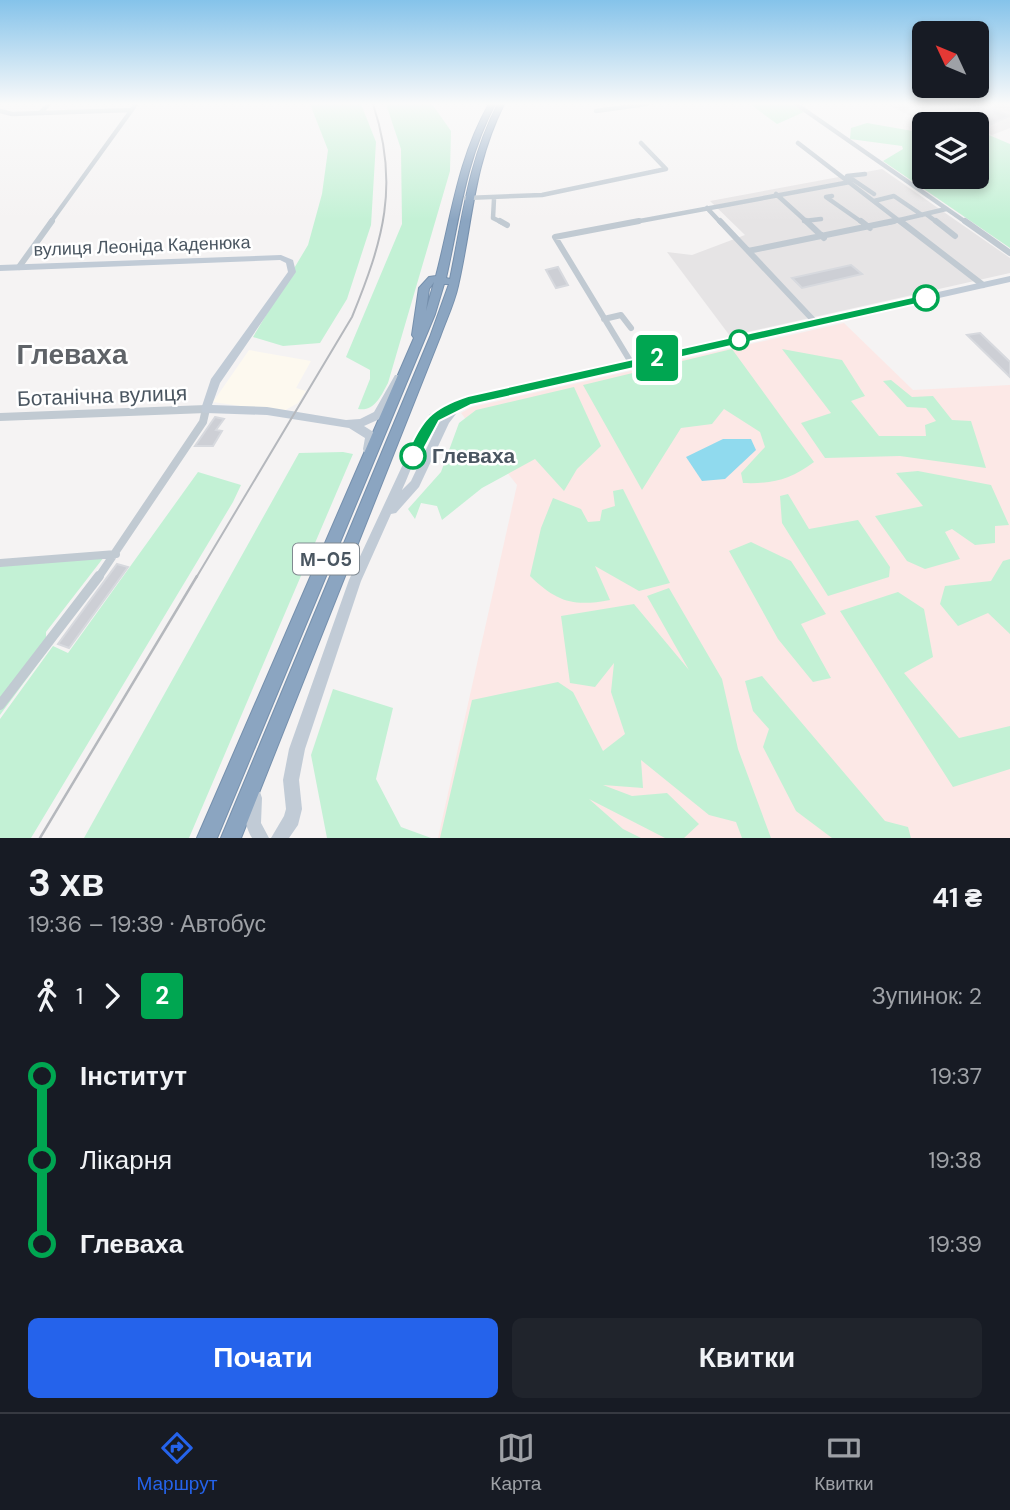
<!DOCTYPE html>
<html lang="uk">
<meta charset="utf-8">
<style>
body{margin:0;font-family:"DM Sans",sans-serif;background:#20242c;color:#f1f3f6;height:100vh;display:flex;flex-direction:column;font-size:26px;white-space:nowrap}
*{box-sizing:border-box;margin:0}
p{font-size:23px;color:#9ea1a6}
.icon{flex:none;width:38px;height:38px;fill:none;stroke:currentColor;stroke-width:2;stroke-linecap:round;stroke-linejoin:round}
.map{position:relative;height:838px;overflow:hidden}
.drawer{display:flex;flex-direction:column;background:#171b24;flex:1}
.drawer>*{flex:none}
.badge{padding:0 14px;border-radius:5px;font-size:24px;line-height:46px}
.needle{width:46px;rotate:314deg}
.controls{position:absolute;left:912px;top:21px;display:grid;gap:14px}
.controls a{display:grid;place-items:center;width:77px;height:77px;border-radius:10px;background:#171b24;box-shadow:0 4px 10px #0003;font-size:35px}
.map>.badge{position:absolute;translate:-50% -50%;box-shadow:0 0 0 4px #fff}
.legs{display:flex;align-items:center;gap:10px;height:77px;padding:0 28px;font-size:23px}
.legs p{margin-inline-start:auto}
.overview{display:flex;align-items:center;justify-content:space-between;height:119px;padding:0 28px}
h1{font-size:38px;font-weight:700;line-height:52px}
.cta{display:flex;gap:14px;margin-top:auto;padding:14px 28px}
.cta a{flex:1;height:80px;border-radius:10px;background:#2563eb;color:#fff;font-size:28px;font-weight:700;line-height:80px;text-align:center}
.cta a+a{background:#20242c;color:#f1f3f6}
ul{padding:0 28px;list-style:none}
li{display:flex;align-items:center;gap:24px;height:84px;font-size:26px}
li i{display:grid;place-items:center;width:10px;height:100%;margin:0 9px;background:currentColor}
li i::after{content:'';width:18px;height:18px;margin:-9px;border:5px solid;border-radius:50%;background:#171b24}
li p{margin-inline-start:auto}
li:first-child i{background:linear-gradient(#0000 50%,currentColor 0)}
li:last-child i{background:linear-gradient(currentColor 50%,#0000 0)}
.dock{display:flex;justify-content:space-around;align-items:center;height:98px;border-top:2px solid #363941;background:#171b24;font-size:19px;color:#9ea1a6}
.dock a{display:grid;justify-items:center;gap:4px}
.dock .on{color:#2563eb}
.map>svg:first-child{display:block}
.commercial{fill:#fdf9ef}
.education{fill:#e6e4e5}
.medical{fill:#fce8e6}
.green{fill:#c3f1d5}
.water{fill:#90daee}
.building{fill:#cdcfd5;stroke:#d7d9de;stroke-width:2}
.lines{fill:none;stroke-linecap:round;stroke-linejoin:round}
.highway-casing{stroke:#7690ad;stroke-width:2}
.street-far3{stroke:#c1cad2;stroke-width:4.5}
.street-far2{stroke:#c1cad2;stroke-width:6}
.street-far1{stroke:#c1cad2;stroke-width:8}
.street{stroke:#c1cad2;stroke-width:10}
.secondary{fill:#c1cbd6;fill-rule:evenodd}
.highway{fill:#8ba5c1;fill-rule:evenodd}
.rail-far1{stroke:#b5b8bd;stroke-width:2}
.rail{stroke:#b5b8bd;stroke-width:2.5}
.line-1{fill:#00a651;stroke:#fff;stroke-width:2}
.stop-1-dot{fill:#fff;stroke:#00a651;stroke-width:3.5}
.labels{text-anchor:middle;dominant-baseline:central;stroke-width:5;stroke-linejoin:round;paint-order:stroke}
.far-street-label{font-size:18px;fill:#4a5661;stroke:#fff}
.shield{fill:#fff;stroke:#808990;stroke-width:2}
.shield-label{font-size:19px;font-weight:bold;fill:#4a5661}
.street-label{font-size:21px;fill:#4a5661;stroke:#fff}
.stop-label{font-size:21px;font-weight:bold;fill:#4a5661;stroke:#fff;text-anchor:start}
.district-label{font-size:28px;font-weight:bold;fill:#5f6368;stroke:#fff}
</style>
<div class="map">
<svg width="1010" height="838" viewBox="0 0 1010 838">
<rect width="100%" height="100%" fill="#f5f3f3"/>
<path class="commercial" d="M249,350L311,361L296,388L306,391L298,403L282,412L213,402Z"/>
<path class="education" d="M885,104H1005L1010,106V128L992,135L977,130L976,124H929Z
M882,169L1010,258V273L730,336L667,252L692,255L745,235L710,201Z"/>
<path class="medical" d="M844,323L913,390L1010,385V838H438L517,485L461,413L472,407Z"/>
<path class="green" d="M310,104H361L376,142L371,225L347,299L320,343L283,346L253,337L308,245L322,194L328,150Z
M386,104H432L451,131L450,171L388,383C381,396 374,412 358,409L370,379V370L346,357L402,224L401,149Z
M750,104H792L804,112L777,124Z
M867,123L924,133V177H976L977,130L1010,144V248L883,161L903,149L902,146L850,139L851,128Z
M732,349L814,462C790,480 772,484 743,483L741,473L765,447L760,432L724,409L712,424L681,428L642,490L583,385Z
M782,349L842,360L865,396L851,401L879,436H926L925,425L936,421L926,408L907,407L883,381L891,380L912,397L933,396L952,420L971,421L986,468L900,456L825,458L801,423L831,413Z
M574,387L601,446L577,469L564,491L535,459L482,488L442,520L437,506L421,503L415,519L408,509L441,472L459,423L476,410Z
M343,452L353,454L189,838H84L299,453Z
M918,471L991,485L1009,525L995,526V543L975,545L952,529L945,532L960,559L925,569L907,561L875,516L923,506L896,473Z
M198,472L241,485L233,502L31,838H0V719L53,646L68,653Z
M623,489L670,583L639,591L595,566L610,600C573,607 557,602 530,576L541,528L553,498L581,509L588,522L600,521L602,510L615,506L613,491Z
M788,494L809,529L858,520L890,567L889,577L828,596L782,523L780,496Z
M751,542L791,561L826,614L801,624L831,678L813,682L778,639L729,551Z
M104,557L46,632V643L51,646L0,715V564Z
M1010,559V634L988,613L958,626L940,604L945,586L991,581L1003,561Z
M669,588L722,679L738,749L771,838H742L736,822L709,815L641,760L643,788L603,785L632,796L667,793L699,824L684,838H665L589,799L623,829L641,838H440L472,700L558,682L573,692L603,751L625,734L611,692L614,663L595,687L570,683L561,616L634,604L689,670L647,596Z
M898,592L924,609L933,657L904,673L959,738L1010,726V769L953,787L840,611Z
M762,676L885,821L908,827L911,838H832L796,811L763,747L769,729L753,711L745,681Z
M333,689L393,708L376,779L401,827L431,838H327L311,755Z"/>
<path class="water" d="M723,439H751L756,450L725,479L702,481L686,457Z"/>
<path class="building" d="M970,104H979L1010,116L982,128L951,112Z
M851,265L862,274L802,288L792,278Z
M558,267L568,285L556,288L546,270Z
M980,333L1010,362V377L967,335Z
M215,417L224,419L216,430L222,431L213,446H195Z
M117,564L128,567L69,648L58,644Z"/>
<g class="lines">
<g class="highway-casing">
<path id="highway" d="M489,104H495C465,161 460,216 446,278L450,279C463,216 468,162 498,104H504C473,166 473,220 458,286C454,304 446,320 440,337L241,838H221L430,337L449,284H444L435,314L217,838H197L414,338L412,335L419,288L429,277L436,276C452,215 457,161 489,104ZM434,282L426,311L429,289Z"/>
</g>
<path class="street-far3" d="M796,104L967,223
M0,111L12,114L132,110
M596,111L647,104
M40,113L49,104
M798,143L902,223
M847,176L865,174
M849,177L874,194
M776,194L808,223
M832,196L826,197L863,223
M466,198L542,195L666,169L641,143
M494,199L493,218L503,223
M874,201L894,196L922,215
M707,208L721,223
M926,214L938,223
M804,221L821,219
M50,223L136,104
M629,223L850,182
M887,223L946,209"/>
<path class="street-far2" d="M500,221L507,225
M720,221L816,323
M806,221L824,238
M861,221L870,228
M900,221L983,285
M936,221L955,236
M965,221L1010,253
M748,251L894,221
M19,267L52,221
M604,319L621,315L631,328
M632,364L555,237L639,221"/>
<path class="street-far1" d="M0,417L206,409L203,422L98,578
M0,563L116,554"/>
<path class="street" d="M0,705L99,576"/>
<path class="secondary" d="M281,255L293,260L296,272L220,383L212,405L267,407L346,420L360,419L374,412L395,375H401L403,378L382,418L364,426L375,433L376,436L372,452L368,453L364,452L363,449L365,438L349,428L267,415L206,413L202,412L201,409L211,379L288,272L286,263L280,260L0,271V265Z
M1010,276V282L470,404L459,410L449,423L419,487L396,513L391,514L361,581L305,749L299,780L302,809L298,825L289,838H271L284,816L286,809L283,780L289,749L349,580L418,432L430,414L468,397ZM441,418L411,481L402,490C412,469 423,431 441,418Z
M254,790L260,792L262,798L261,823L269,838H252C244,825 242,807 248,792Z"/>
<use href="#highway" class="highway"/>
<path class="rail-far1" d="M196,578L352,317C383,241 400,185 373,104"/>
<path class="rail" d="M40,838L197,576"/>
</g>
<linearGradient id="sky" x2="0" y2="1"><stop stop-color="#85c3ea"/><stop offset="0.47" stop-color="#fafafa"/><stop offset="1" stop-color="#fafafa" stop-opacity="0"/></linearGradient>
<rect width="1010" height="221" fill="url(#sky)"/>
<path class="line-1" d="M926,294L930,295V301L471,405L439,421L418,460H408L406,456C421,420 431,408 468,396Z"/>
<g class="stop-1-dot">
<circle cx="926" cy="298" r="12"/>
<circle cx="739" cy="340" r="9"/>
<circle cx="413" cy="456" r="12"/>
</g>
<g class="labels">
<g class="far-street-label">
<text transform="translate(142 246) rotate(-2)">вулиця Леоніда Каденюка</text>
</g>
<rect class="shield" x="293" y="543.5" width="66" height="31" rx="5"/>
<g class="shield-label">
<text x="326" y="559">М-05</text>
</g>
<g class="street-label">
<text transform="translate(102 396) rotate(-2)">Ботанічна вулиця</text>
</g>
<g class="stop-label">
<text x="432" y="456">Глеваха</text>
</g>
<g class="district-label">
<text x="72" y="354">Глеваха</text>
</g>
</g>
</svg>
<div class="controls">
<a><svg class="needle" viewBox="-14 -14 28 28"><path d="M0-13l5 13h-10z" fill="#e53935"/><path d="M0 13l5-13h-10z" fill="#9ea1a6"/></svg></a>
<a><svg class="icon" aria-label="layers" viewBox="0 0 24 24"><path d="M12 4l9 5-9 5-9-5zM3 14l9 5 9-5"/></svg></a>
</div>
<b class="badge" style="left:657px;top:358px;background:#00a651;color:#fff">2</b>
</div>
<section class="drawer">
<div class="overview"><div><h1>3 хв</h1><p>19:36 – 19:39 · Автобус</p></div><b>41 ₴</b></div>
<div class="legs"><svg class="icon" aria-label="walk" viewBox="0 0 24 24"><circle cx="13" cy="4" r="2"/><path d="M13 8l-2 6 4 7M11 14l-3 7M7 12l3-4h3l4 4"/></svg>1<svg class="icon" aria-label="forward" viewBox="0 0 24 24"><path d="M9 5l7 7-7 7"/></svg><b class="badge" style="background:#00a651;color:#fff">2</b><p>Зупинок: 2</p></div>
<ul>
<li><i style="color:#00a651"></i><b>Інститут</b><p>19:37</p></li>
<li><i style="color:#00a651"></i><span>Лікарня</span><p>19:38</p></li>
<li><i style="color:#00a651"></i><b>Глеваха</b><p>19:39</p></li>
</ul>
<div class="cta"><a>Почати</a><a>Квитки</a></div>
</section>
<nav class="dock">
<a class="on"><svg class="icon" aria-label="directions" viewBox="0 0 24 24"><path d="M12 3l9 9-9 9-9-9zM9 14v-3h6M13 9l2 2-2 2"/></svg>Маршрут</a>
<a><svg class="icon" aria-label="map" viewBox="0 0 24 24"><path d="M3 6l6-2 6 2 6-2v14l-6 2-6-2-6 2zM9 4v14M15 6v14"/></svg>Карта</a>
<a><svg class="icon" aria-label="tickets" viewBox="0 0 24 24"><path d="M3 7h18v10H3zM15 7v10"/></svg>Квитки</a>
</nav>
